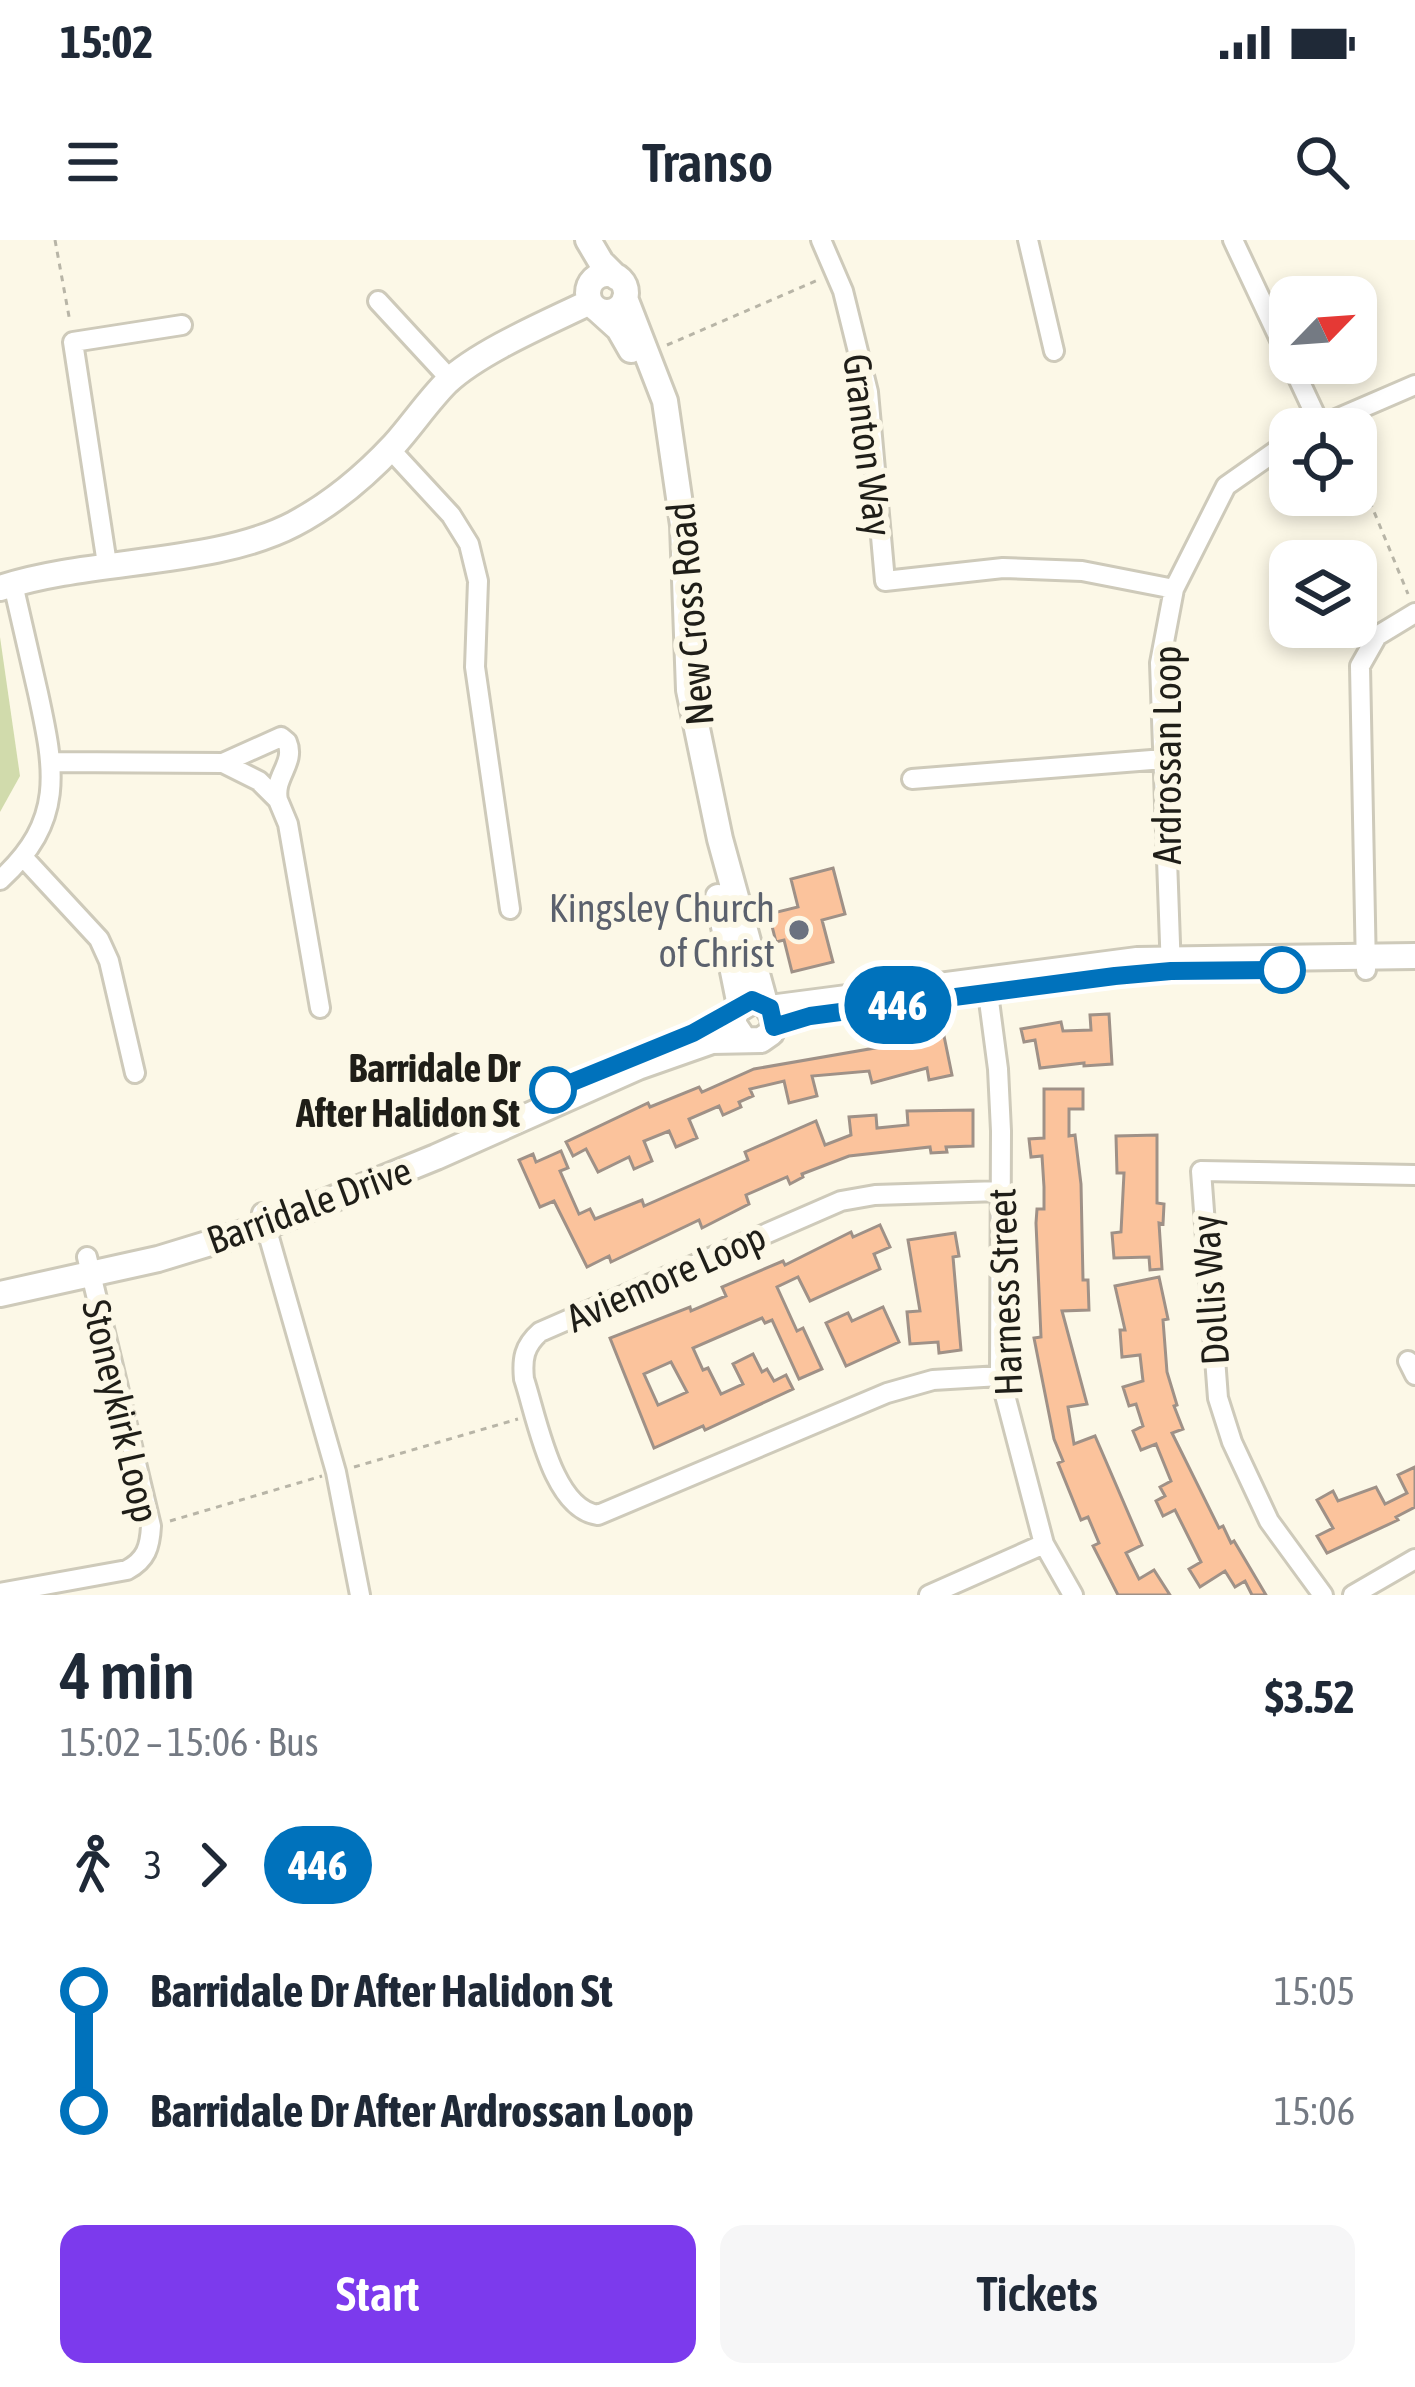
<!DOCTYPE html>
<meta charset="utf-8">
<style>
body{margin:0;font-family:"Asap Condensed",sans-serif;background:#f6f6f7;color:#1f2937;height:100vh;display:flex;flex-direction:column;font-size:45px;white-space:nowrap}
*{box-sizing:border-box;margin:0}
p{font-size:39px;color:#747a83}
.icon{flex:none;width:66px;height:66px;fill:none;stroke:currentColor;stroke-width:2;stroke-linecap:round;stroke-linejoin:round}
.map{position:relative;height:1355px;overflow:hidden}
.details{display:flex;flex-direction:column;background:#fff;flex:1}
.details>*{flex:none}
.badge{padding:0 24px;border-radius:39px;font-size:42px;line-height:78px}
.needle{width:78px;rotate:65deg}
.controls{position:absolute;left:1269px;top:36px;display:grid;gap:24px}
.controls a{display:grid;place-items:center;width:108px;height:108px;border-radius:24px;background:#fff;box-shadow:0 6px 18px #0003;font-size:60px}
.map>.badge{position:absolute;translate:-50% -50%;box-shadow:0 0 0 6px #fff}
.legs{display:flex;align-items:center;gap:18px;height:132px;padding:0 60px;font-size:39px}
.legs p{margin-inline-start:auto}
.headline{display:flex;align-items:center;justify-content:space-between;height:204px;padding:0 60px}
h1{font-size:66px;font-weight:600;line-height:90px}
.primary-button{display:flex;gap:24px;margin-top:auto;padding:24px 60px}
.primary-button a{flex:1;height:138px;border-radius:24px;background:#7c3aed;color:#fff;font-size:48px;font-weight:600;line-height:138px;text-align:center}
.primary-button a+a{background:#f6f6f7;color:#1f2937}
ul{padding:0 60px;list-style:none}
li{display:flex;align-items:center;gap:42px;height:120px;font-size:45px}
li i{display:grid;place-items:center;width:18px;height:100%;margin:0 15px;background:currentColor}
li i::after{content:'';width:30px;height:30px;margin:-15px;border:9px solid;border-radius:50%;background:#fff}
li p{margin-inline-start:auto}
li:first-child i{background:linear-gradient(#0000 50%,currentColor 0)}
li:last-child i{background:linear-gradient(currentColor 50%,#0000 0)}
.status{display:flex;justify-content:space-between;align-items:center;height:84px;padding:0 60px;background:#fff;direction:ltr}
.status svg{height:33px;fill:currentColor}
header{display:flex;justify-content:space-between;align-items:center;height:156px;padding:0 60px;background:#fff;font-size:54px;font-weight:600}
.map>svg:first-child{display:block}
.green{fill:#d1dbac}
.building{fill:#fbc39c;stroke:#9f9187;stroke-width:3;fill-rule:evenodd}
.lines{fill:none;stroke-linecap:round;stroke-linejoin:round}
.street-casing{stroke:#cecaba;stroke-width:24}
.secondary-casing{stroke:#cecaba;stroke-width:30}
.path{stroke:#b8b5a7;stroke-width:3;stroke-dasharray:6 6;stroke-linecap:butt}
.street{stroke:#fff;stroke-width:18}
.secondary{stroke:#fff;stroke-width:24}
.line-1-casing{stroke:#fff;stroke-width:27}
.line-1{stroke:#0072bc;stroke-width:18}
.worship-dot{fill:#6b7280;stroke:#fcf8e7;stroke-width:4.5}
.stop-1-dot{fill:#fff;stroke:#0072bc;stroke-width:6}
.labels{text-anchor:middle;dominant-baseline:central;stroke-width:12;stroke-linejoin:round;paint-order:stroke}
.street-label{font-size:39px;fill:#1f1e18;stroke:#fcf8e7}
.worship-label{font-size:39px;fill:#5b616d;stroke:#fcf8e7;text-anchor:end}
.stop-label{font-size:39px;font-weight:bold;fill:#1f1e18;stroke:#fcf8e7;text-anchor:end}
</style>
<div class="status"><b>15:02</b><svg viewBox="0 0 49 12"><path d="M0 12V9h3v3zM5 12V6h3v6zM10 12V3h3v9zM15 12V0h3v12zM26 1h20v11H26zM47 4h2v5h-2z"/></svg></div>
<header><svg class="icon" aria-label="menu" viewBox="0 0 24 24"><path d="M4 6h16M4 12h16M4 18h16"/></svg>Transo<svg class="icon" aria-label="search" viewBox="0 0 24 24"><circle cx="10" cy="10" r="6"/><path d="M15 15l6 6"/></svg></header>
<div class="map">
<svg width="1415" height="1355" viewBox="0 0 1415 1355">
<rect width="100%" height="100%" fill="#fcf8e7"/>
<path class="green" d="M0,397L20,536L0,572Z"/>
<path class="building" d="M833,628L845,674L822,680L833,722L792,732L784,700L776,702L769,674L798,667L791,639Z
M1109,774L1112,824L1084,826V823L1040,828L1035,800L1024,802L1021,789L1061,782L1063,791L1091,790L1090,775Z
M944,796L952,835L929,840L927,828L872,843L869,831L812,836L817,856L789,863L784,841L750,849L753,856L739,862L741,867L723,875L719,866L689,879L697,898L676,907L669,891L644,901L652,921L634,929L629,917L598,932L586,909L573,916L566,902L648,863L650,867L699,847L702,852L754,829Z
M1044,849H1083V869H1069V896L1075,895L1081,944L1083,1040H1088L1089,1070L1062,1071L1087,1164L1068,1167L1074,1204L1095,1196L1142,1305L1126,1313L1139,1339L1154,1330L1170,1355H1118L1093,1306L1099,1303L1088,1277L1081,1280L1058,1223L1063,1221L1054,1199L1034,1098L1041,1097L1036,983L1037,969H1044V947L1042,916L1031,917L1029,899L1044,898Z
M973,870V906L946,907L947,912L931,913L930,907L849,916L802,934L803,937L790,944L787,937L746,955L749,964L702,988L699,980L611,1022L609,1016L587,1027L554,961L540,967L519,920L533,914L536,922L561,911L568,928L560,931L579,974L590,969L595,979L642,960L644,966L748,920L745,912L816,881L825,905L851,895L849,877L876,875L877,888L908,885L907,871Z
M1157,895V963L1164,964L1163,984L1159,983L1162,1029L1150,1030L1149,1017L1114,1018L1112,993L1121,992L1124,933H1117L1116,896Z
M880,985L890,1007L874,1014L880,1029L810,1061L798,1037L777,1047L797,1091L803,1088L822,1129L799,1139L772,1080L765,1083L762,1078L693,1108L703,1130L708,1128L721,1154L743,1144L733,1124L753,1114L762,1132L767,1129L774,1141L786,1135L793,1149L705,1190L703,1186L654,1208L610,1098L690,1067L691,1071L726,1056L722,1047L783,1021L785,1025L851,992L853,997ZM671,1122L687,1152L658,1165L644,1134Z
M955,993L959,1016L953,1017L961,1110L939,1113L938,1102L910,1104L907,1072L920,1071L908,1000Z
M1159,1037L1168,1079L1163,1080L1167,1132L1177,1165L1174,1166L1183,1189L1172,1193L1219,1288L1223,1286L1231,1303L1234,1301L1266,1355H1252L1245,1341L1235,1347L1225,1331L1200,1347L1189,1329L1201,1322L1175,1270L1163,1276L1156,1261L1165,1256L1160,1247L1171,1241L1156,1204L1141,1210L1133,1191L1143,1186L1136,1164L1129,1166L1123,1147L1143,1141L1140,1115L1122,1117L1120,1090H1125L1115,1046Z
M883,1067L899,1102L846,1126L826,1083L848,1073L852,1081Z
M1415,1227V1267L1396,1277L1398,1280L1327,1313L1317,1296L1333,1288L1317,1260L1333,1251L1338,1261L1376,1247L1385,1264L1407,1253L1398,1235Z"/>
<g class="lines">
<g class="street-casing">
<path id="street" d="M821,0L843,51L868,152L885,341L1003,328L1082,331L1174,349
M1028,0L1054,111
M1233,0L1290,121
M378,61L450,139
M1291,123L1320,185
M1313,189L1415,145
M390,209L451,275L469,304L478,341L475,427L510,669
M107,324L73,102L182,85
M53,522L223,523L259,541L278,560L288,584L320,768
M223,523L281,497L287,502C296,523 273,537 278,560
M912,539L1164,519
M24,618L99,699L109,721L135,833
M0,640C65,581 55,531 38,453C30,417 21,380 13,344
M1366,730L1360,426L1377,396L1415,373
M1171,731L1160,423L1174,349L1226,246L1290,201
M986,738L998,829L1001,891L1000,1136L1044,1304L1073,1355
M1000,951L875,955L841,961L540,1092C524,1106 522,1119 524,1139C537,1178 552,1269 598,1275L887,1153L933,1140L1000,1136
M262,973L336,1232L360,1355
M1408,1121L1415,1135
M0,1353L127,1330C146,1320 150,1307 151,1286L87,1017
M929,1355L1044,1304
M1323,1355L1269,1281L1232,1202L1218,1158L1201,931L1415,935
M1353,1355L1415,1319"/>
</g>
<g class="secondary-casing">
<path id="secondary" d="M588,0L601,22L616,37
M588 53a19 19 0 1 1 38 0a19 19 0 1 1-38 0Z
M625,58L665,161L683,285L689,450L720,599L765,763
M598,70L619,89L631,110
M0,348C91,318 214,326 294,284C330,265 366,235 394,205C412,185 428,161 447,142C480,111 549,82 590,62
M718,657L740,766
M770,768L1137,720L1415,716
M0,1054L158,1019L266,986L436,917L638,827L712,801L761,800L771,793L775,780L765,763L752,761L736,771L733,783L743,798"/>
</g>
<path class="path" d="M55,0L70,82
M667,105L818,40
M1356,228L1408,354
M354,1227L518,1179
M170,1281L322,1236"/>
<use href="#street" class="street"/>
<use href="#secondary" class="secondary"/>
</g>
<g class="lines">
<g class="line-1-casing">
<path id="line-1" d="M553,850L693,793L752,760L770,768L774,787L810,776L1115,736L1171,731L1282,730"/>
</g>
<use href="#line-1" class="line-1"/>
</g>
<circle class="worship-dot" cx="799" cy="690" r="12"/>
<g class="stop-1-dot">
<circle cx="1282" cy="730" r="21"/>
<circle cx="553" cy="850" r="21"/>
</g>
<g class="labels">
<g class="street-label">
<text transform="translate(868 205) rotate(83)">Granton Way</text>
<text transform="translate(690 374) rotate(-95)">New Cross Road</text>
<text transform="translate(1167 515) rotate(-90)">Ardrossan Loop</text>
<text transform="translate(309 965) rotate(-20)">Barridale Drive</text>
<text transform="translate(666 1037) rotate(-24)">Aviemore Loop</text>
<text transform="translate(1210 1050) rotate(-94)">Dollis Way</text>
<text transform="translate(1005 1052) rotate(-92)">Harness Street</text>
<text transform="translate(121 1171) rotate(77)">Stoneykirk Loop</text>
</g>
<g class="worship-label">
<text x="775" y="668">Kingsley Church<tspan x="775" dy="45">of Christ</tspan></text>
</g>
<g class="stop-label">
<text x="520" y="828">Barridale Dr<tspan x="520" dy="45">After Halidon St</tspan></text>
</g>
</g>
</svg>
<div class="controls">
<a><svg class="needle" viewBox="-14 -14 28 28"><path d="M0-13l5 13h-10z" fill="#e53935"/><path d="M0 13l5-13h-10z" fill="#747a83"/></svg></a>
<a><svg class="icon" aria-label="locate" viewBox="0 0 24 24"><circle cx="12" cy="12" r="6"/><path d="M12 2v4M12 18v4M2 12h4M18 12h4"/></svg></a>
<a><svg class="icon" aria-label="layers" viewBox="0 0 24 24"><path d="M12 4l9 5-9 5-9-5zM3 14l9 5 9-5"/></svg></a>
</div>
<b class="badge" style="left:898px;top:765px;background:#0072bc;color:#fff">446</b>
</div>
<section class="details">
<div class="headline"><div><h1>4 min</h1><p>15:02 – 15:06 · Bus</p></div><b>$3.52</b></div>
<div class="legs"><svg class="icon" aria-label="walk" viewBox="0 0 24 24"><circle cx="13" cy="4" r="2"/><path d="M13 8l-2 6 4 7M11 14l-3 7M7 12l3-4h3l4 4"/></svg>3<svg class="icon" aria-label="forward" viewBox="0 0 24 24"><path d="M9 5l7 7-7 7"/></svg><b class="badge" style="background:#0072bc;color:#fff">446</b></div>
<ul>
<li><i style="color:#0072bc"></i><b>Barridale Dr After Halidon St</b><p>15:05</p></li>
<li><i style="color:#0072bc"></i><b>Barridale Dr After Ardrossan Loop</b><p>15:06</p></li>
</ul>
<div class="primary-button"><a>Start</a><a>Tickets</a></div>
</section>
